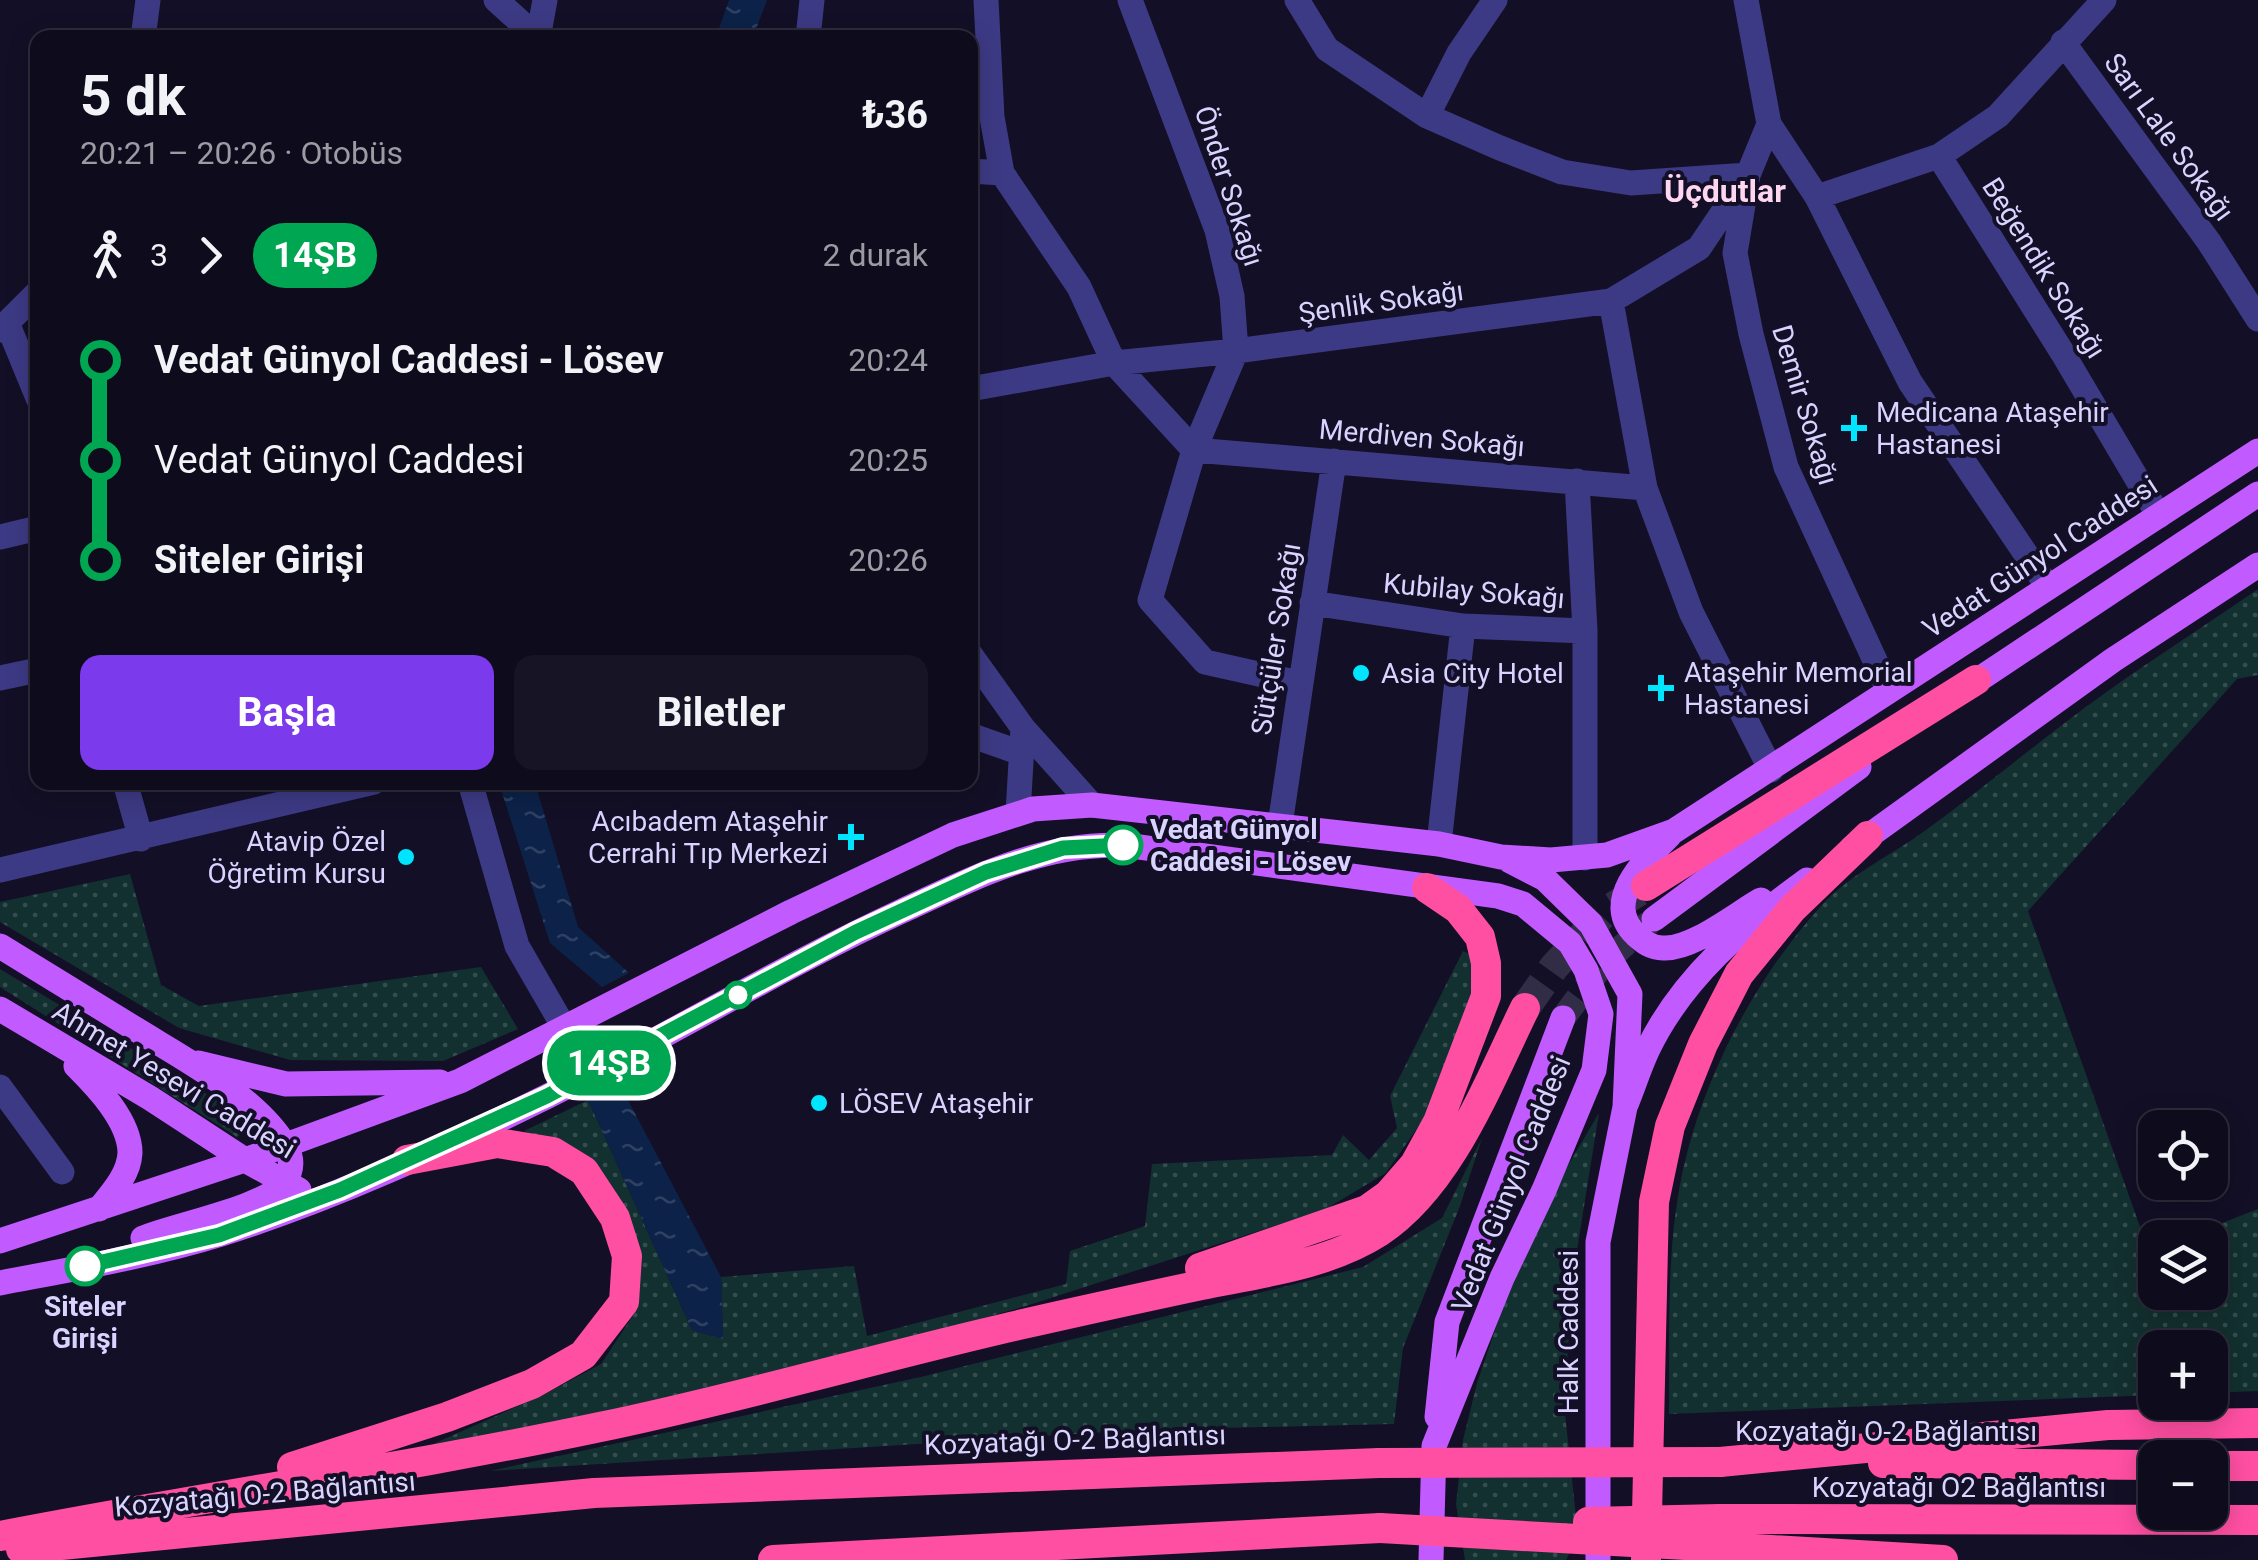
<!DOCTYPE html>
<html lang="tr">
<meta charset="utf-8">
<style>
body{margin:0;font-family:Roboto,sans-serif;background:#171425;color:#f1f3f6;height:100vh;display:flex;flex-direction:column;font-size:38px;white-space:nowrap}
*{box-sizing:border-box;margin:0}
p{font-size:32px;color:#9b9ba3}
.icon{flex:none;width:55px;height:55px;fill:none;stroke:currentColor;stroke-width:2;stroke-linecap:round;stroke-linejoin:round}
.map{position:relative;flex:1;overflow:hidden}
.drawer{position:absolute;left:30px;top:30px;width:948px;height:760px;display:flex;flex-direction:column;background:#0e0b1c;border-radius:20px;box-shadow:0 5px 25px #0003,0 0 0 2px #2e2b3b}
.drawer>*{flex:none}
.badge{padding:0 20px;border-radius:32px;font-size:35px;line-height:65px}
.fabs{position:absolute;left:2138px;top:1110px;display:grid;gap:20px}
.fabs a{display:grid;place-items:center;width:90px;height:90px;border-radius:20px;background:#0e0b1c;box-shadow:0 5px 25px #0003,0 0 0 2px #2e2b3b;font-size:50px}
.map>.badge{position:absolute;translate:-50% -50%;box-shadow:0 0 0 5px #fff}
.legs{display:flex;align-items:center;gap:15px;height:110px;padding:0 50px;font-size:32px}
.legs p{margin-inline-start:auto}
.overview{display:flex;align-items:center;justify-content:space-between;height:170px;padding:0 50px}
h1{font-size:55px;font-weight:700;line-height:75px}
.cta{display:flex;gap:20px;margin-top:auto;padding:20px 50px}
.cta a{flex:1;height:115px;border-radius:20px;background:#7c3aed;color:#fff;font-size:40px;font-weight:700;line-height:115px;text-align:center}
.cta a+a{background:#171425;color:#f1f3f6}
ul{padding:0 50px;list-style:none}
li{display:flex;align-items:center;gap:35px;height:100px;font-size:38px}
li i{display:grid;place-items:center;width:15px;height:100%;margin:0 12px;background:currentColor}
li i::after{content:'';width:25px;height:25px;margin:-12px;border:8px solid;border-radius:50%;background:#0e0b1c}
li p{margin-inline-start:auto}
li:first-child i{background:linear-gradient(#0000 50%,currentColor 0)}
li:last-child i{background:linear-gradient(currentColor 50%,#0000 0)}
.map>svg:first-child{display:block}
.grass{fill:url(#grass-dots)}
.water{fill:url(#water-ripples)}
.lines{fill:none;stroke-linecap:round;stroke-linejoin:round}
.major-tunnel{stroke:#312d47;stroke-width:25;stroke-dasharray:25 12;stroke-linecap:butt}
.highway-tunnel{stroke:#312d47;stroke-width:30;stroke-dasharray:30 15;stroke-linecap:butt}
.minor{stroke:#3d3a85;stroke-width:25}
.major{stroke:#c25bff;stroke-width:25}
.highway{stroke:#ff4fa3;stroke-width:30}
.highway-bridge{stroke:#ff4fa3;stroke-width:30}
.line-1-casing{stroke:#fff;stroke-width:22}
.line-1{stroke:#00a651;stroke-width:15}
.poi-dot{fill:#00e5ff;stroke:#130f26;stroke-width:4}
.stop-1-dot{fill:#fff;stroke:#00a651;stroke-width:5}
.labels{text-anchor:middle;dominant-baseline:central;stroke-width:8;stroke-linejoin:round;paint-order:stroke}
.street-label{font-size:28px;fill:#d9d4ff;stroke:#130f26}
.poi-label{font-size:28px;fill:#d9d4ff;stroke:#130f26;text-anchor:start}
.stop-label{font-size:28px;font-weight:bold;fill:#d9d4ff;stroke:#130f26;text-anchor:start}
.quarter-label{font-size:32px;font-weight:bold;fill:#ffd6f0;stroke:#130f26}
</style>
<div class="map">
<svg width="2258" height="1560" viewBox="0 0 2258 1560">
<defs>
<pattern id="grass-dots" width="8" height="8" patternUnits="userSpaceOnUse" patternTransform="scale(2.5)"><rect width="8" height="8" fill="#12302f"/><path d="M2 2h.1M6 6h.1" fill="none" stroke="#344d4e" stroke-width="1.8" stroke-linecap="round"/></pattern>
<pattern id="water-ripples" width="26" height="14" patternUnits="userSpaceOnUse" patternTransform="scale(2.5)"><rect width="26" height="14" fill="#0c2248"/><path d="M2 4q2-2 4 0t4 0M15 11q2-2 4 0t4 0" fill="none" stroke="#2f4163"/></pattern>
</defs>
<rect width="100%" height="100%" fill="#130f26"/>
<path class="grass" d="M2258,589V675L2237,679L2028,911L2149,1252L2155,1250V1292H2210V1238L2186,1237L2258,1209V1391L2210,1393V1348H2155V1395L1669,1414C1670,1329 1665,1240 1686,1157C1709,1066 1758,975 1822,905C1850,874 1892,855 1926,830C1985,787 2041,739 2101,696C2152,659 2206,625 2258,589Z
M130,874L161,985L199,1006L481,967L518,1029L443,1061L290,1060L179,1028L0,922V902Z
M1463,951L1474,956L1473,995L1427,1114L1386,1173L1324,1210L1026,1306L848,1356L566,1420L433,1444L543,1395L601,1364L638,1308V1258L620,1199L575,1155L524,1131L588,1100L692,1330L723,1339L721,1277L854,1266L867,1336L1066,1284L1070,1251L1145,1226L1152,1164L1332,1155L1343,1135L1369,1160L1397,1128L1390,1096Z
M0,969L256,1124L237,1137L0,987Z
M1599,1113L1574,1269L1564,1404L1578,1536L1566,1560H1465L1456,1504L1463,1440L1477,1383L1528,1233Z
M1482,1138L1460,1206L1403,1348L1394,1424L1139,1430L490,1471L925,1376L1363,1267L1442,1218Z"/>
<path class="water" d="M729,0H767L753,37H716Z
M499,783H535L578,927L629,973L602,987L550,943Z
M619,1083L721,1277L723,1339L692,1330L588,1100Z"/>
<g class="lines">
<path class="major-tunnel" d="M1563,1018L1604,963L1650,922"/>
<path class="highway-tunnel" d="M1525,1008L1554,967L1605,912L1644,888"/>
<path class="minor" d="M496,0L538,38
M986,0L992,117L1002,173
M1130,0L1217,230L1232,296L1236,351L1194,450L1150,600L1205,662L1299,683
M1297,0L1327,49L1427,116L1500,148L1562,172L1631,183L1748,175
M1746,0L1769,124L1817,197L1910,382L2048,587
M143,38L148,0
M538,38L545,0
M808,38L812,0
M2063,42L2209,242L2258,319
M1427,116L1459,53L1495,0
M1769,124L1748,175L1735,253L1751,334L1786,467L1889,691
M1939,156L2062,352L2159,516
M970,171L1002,173L1079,287L1114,363L1194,450L1645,488
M1817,197L1939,156L1998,116L2104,0
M1611,301L1645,488L1691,612L1771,770
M8,325L38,398
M0,330L38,292
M970,389L1114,363L1236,351L1611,301L1699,248L1748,175
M1577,481L1585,631
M0,537L38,528
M1312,603L1463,626L1585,631V858
M970,654L1023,728L1092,805
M0,678L38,670
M970,735L1021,753
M125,782L141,839
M470,782L517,946L565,1029
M1018,813L1023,728
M1280,825L1334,461
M1439,844L1463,626
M0,870L374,782
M0,1087L62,1172"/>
<path class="major" d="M1963,690L2258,494
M1669,836C1645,860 1601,902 1636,935C1644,942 1651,948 1663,948C1692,950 1736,914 1761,900
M1852,848L2113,660L2258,565
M1510,861L1545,879L1591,924L1630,994L1625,1107L1598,1242V1560
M1654,919L1859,767
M0,946C46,974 91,1002 137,1030C184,1059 258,1098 286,1147C293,1159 292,1171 284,1183C267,1207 174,1225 143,1238
M0,1009L150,1098L245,1160L299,1190
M198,1063L286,1084L440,1082
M76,1066C97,1087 130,1121 130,1153C129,1175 111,1194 99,1209
M1625,1107C1633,1088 1639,1068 1648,1049C1682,978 1745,925 1807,880
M0,1241L245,1160L460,1081L791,912L953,835L1033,809L1092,805L1439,844L1501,857L1551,860L1607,855L1674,831L2258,451
M0,1283C73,1269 150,1256 221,1234C333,1199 443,1148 548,1096C667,1037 781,967 902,911C975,877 1050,839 1132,846L1498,896L1523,904L1570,943L1586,970L1601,1014L1594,1070L1544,1190L1502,1278L1434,1446L1431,1560
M1437,1417L1447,1322L1563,1018"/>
<path class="highway" d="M1646,886L1976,680
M1200,1268L1367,1210L1388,1195L1415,1164L1438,1122L1486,996V963L1480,937L1458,909L1427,888
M1720,1462L2108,1425L2258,1423
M1883,1463L2155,1465
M2210,1466H2258
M292,1467L447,1417L532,1384L583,1355L624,1302L627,1256L615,1218L584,1171L553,1152L497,1143L407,1160
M1720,1519L2258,1520
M0,1536C200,1497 401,1469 600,1427C741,1398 879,1357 1019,1325C1080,1311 1140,1298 1201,1285C1260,1273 1328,1265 1379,1232C1450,1185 1488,1083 1525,1008
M1721,1547L1943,1560
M21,1549L594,1493L1379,1463
M773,1560L1380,1528
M1646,1560L1654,1202L1670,1126L1703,1044L1739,974L1792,909L1868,836"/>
<path class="highway-bridge" d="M1379,1463L1720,1462
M1588,1522L1720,1519
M1380,1528L1721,1547"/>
</g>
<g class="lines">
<g class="line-1-casing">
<path id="line-1" d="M85,1266L219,1235L340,1190L547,1096L856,932L986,872L1063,848L1123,845"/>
</g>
<use href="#line-1" class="line-1"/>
</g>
<g class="poi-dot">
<path d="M1849 413h10v10h10v10h-10v10h-10v-10h-10v-10h10z"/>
<circle cx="1361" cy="673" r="10"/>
<path d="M1656 673h10v10h10v10h-10v10h-10v-10h-10v-10h10z"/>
<path d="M846 822h10v10h10v10h-10v10h-10v-10h-10v-10h10z"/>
<circle cx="406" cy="857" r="10"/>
<circle cx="819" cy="1103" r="10"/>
</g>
<g class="stop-1-dot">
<circle cx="1123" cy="845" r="18"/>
<circle cx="738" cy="995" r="12"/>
<circle cx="85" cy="1266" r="18"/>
</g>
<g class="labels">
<g class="street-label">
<text transform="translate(2169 137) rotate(54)">Sarı Lale Sokağı</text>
<text transform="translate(1229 186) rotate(72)">Önder Sokağı</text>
<text transform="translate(2044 268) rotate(58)">Beğendik Sokağı</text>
<text transform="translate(1381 302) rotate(-8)">Şenlik Sokağı</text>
<text transform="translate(1805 405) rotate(73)">Demir Sokağı</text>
<text transform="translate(1422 438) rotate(5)">Merdiven Sokağı</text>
<text transform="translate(2040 557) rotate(-33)">Vedat Günyol Caddesi</text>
<text transform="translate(1474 591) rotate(5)">Kubilay Sokağı</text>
<text transform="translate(1276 639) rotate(-81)">Sütçüler Sokağı</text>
<text transform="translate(174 1080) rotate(31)">Ahmet Yesevi Caddesi</text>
<text transform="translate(1511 1184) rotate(-68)">Vedat Günyol Caddesi</text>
<text transform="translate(1568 1332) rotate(-90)">Halk Caddesi</text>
<text x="1886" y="1431">Kozyatağı O-2 Bağlantısı</text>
<text transform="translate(1075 1440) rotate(-2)">Kozyatağı O-2 Bağlantısı</text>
<text x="1959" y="1487">Kozyatağı O2 Bağlantısı</text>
<text transform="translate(265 1494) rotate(-5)">Kozyatağı O-2 Bağlantısı</text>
</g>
<g class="poi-label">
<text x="1876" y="412">Medicana Ataşehir<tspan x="1876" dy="32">Hastanesi</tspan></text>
<text x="1684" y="672">Ataşehir Memorial<tspan x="1684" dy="32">Hastanesi</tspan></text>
<text x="1381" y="673">Asia City Hotel</text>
<text x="828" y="821" text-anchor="end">Acıbadem Ataşehir<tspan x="828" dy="32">Cerrahi Tıp Merkezi</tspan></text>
<text x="386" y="841" text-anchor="end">Atavip Özel<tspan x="386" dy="32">Öğretim Kursu</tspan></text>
<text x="839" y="1103">LÖSEV Ataşehir</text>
</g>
<g class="stop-label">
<text x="1150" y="829">Vedat Günyol<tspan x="1150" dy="32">Caddesi - Lösev</tspan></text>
<text x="85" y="1306" text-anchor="middle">Siteler<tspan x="85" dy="32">Girişi</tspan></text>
</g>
<g class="quarter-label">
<text x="1725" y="191">Üçdutlar</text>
</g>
</g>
</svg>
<div class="fabs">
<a><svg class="icon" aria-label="locate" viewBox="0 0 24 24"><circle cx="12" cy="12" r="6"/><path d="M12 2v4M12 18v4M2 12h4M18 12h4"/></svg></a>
<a><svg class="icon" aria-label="layers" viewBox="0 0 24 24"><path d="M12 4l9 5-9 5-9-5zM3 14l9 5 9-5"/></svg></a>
<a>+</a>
<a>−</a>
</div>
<b class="badge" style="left:609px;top:1063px;background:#00a651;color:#fff">14ŞB</b>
<section class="drawer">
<div class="overview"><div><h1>5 dk</h1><p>20:21 – 20:26 · Otobüs</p></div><b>₺36</b></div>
<div class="legs"><svg class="icon" aria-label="walk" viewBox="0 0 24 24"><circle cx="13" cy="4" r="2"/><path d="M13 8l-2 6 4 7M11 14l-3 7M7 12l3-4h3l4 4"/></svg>3<svg class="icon" aria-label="forward" viewBox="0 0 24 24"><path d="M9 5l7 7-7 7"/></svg><b class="badge" style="background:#00a651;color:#fff">14ŞB</b><p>2 durak</p></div>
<ul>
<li><i style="color:#00a651"></i><b>Vedat Günyol Caddesi - Lösev</b><p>20:24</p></li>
<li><i style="color:#00a651"></i><span>Vedat Günyol Caddesi</span><p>20:25</p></li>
<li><i style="color:#00a651"></i><b>Siteler Girişi</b><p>20:26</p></li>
</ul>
<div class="cta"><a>Başla</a><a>Biletler</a></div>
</section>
</div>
